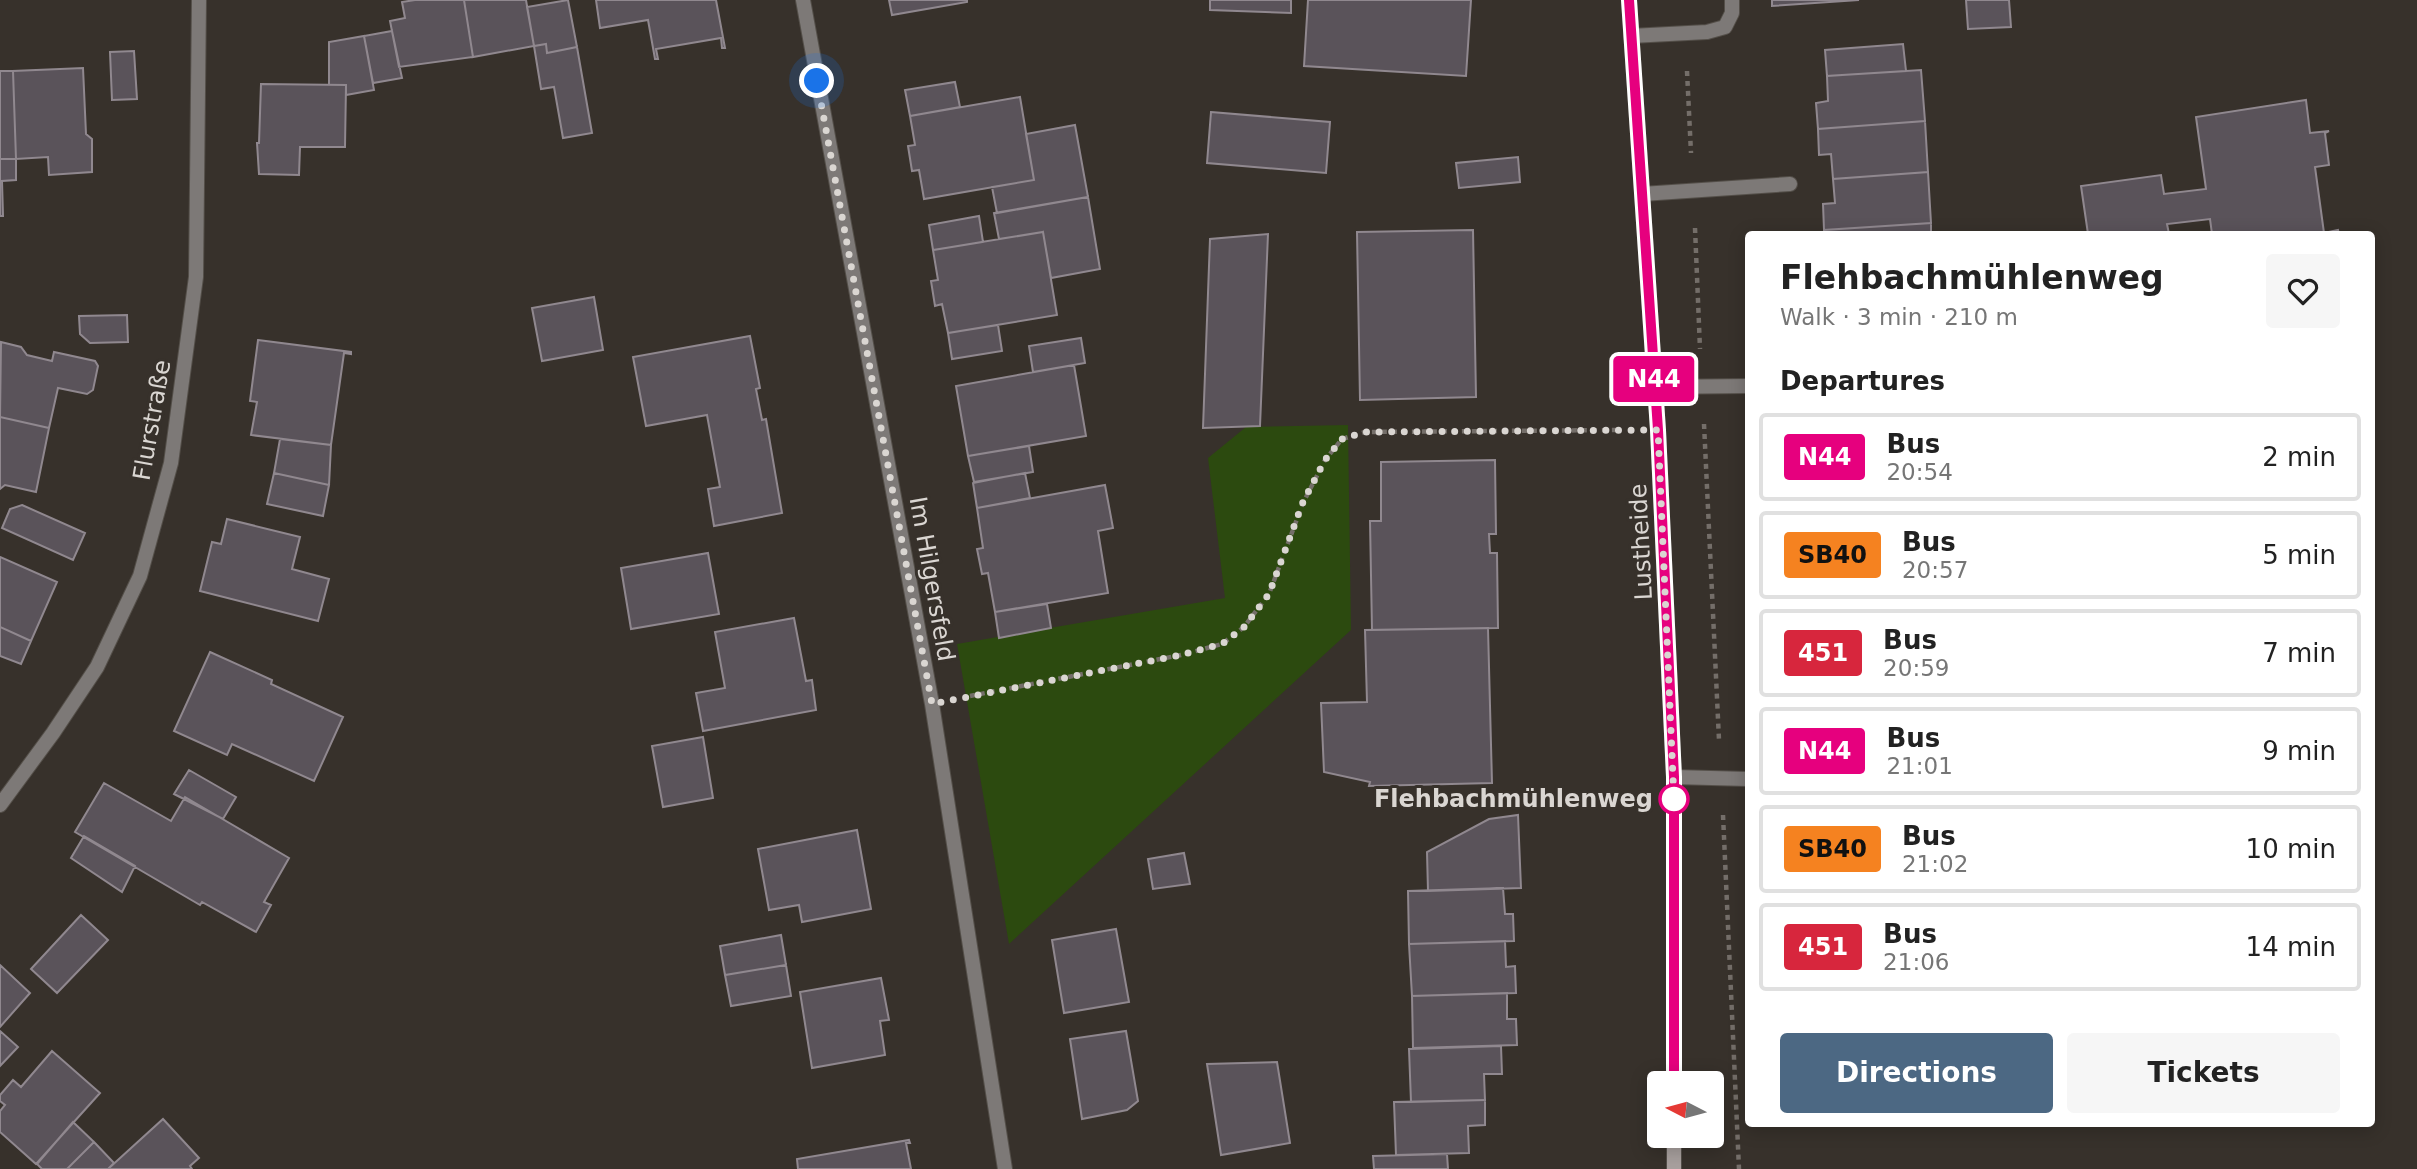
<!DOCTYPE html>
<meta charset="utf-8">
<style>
body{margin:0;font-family:"DejaVu Sans",sans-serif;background:#f6f6f6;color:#222;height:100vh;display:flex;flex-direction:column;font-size:26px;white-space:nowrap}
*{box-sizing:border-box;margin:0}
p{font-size:23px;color:#767676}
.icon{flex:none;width:38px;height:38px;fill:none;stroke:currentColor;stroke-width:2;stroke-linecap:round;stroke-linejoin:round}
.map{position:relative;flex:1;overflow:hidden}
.side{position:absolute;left:1745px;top:231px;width:630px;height:896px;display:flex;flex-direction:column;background:#fff;border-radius:7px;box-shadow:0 4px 18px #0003}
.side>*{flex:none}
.badge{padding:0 14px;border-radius:5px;font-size:24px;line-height:46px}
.needle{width:46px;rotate:276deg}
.tools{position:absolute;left:1647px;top:1071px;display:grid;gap:14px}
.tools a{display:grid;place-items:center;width:77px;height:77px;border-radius:7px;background:#fff;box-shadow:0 4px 18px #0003;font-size:35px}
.you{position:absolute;width:35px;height:35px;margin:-18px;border:5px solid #fff;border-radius:50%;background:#1a73e8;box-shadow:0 0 0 10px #1a73e833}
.map>.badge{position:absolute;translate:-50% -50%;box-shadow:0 0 0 4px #fff}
h2{padding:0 35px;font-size:26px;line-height:63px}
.round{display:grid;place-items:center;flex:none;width:74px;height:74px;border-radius:7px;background:#f6f6f6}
.head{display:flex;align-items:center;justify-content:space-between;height:119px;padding:0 35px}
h1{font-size:33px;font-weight:700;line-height:52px}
.cta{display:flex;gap:14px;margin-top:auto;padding:14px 35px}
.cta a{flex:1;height:80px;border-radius:7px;background:#4c6883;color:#fff;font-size:28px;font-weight:700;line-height:80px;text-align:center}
.cta a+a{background:#f6f6f6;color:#222}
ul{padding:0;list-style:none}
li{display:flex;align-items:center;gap:21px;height:88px;margin:0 14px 10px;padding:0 21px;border:4px solid #e0e0e0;border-radius:7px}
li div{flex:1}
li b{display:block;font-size:26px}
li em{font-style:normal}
li .badge{min-width:77px;font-weight:700;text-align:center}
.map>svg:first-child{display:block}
.green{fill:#2c4a0f}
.building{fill:#5a535a;stroke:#90888f;stroke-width:2}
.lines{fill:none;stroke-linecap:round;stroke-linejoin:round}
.lane-casing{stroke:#544f49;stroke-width:16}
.street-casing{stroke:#544f49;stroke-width:16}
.secondary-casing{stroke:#544f49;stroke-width:16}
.path{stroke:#746e69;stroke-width:4.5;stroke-dasharray:5 5;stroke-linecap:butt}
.lane{stroke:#7d7977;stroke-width:14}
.street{stroke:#7d7977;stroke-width:14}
.secondary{stroke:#a8a09e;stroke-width:14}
.line-casing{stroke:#fff;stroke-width:16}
.line{stroke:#e6007e;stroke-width:10}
.walk{stroke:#dad6d2;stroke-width:7;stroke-dasharray:0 12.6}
.stop-dot{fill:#fff;stroke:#e6007e;stroke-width:3.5}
.labels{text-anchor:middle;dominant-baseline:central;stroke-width:6;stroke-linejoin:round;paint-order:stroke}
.street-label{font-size:24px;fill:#dad6d2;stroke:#37312b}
.stop-label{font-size:24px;font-weight:bold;fill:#dad6d2;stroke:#37312b;text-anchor:end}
</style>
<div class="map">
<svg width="2417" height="1169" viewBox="0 0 2417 1169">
<rect width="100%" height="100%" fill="#37312b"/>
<path class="green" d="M1348,425L1351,630L1009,944L957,644L1225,598L1208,458L1246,427Z"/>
<path class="building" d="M415,0H464L473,57L399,67L390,21L405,18L402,2Z
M464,0H526L534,46L473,57Z
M568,0L577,47L547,53L546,44L534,46L527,7Z
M596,0H716L725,48H722L721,38L656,49L658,59H655L648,20L600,28Z
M889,0H967V2L892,15Z
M1210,0H1291V13L1210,10Z
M1308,0H1471L1466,76L1304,66Z
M1772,0H1859L1772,6Z
M1966,0H2009L2011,27L1968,29Z
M392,31L402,78L373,83L364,36Z
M364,36L374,90L346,95V85H329V42Z
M546,44L547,53L577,47L592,133L563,138L554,87L541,89L534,46Z
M1903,44L1906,71L1827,76L1825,50Z
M134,51L137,99L112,100L110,52Z
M83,68L86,134L92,139V172L49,175L48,157L16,159L13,71Z
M1921,70L1925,121L1818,129L1816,103L1828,101L1827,76Z
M0,71H13L16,159H0Z
M955,82L960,107L910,116L905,90Z
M261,84L346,85L345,147H300L299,175L259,174L257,143H259Z
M1020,97L1034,180L924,199L919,170L912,171L908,146L915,145L910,116Z
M2306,100L2310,133L2329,131L2325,133L2329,165L2315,167L2324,233L2338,230L2339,234H2212L2210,219L2167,224L2169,234H2088L2081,186L2161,175L2164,194L2206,189L2196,117Z
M1211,112L1330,122L1326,173L1207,163Z
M1925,121L1928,172L1833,179L1831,154L1819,155L1818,129Z
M1075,125L1088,197L997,213L992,187L1034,180L1026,134Z
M1518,157L1520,182L1459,188L1456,163Z
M0,159H16V180L2,181L3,216H0Z
M1928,172L1931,223L1824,230L1823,204L1835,203L1833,179Z
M1088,197L1100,269L1051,278L1043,232L999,239L994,213Z
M979,216L983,242L933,250L929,225Z
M1931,223V234H1824V230Z
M1473,230L1476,397L1360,400L1357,232Z
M1043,232L1057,315L948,333L942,304L935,306L931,281L938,280L933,250Z
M1268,234L1260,426L1203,428L1210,239Z
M594,297L603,350L542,361L532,308Z
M127,315L128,342L90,343L80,334L79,316Z
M998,325L1002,351L952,359L948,333Z
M750,336L760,388L756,389L762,420L766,419L782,513L714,526L708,489L720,487L707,415L646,426L633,357Z
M1081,338L1085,363L1033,372L1029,346Z
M258,340L351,352V354L344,353L331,445L251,435L257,402L250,401Z
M1,342L21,347L27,355L52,361L54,352L95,361L98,366L93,390L87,394L58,388L49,428L0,417Z
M1074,365L1086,436L968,456L956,386Z
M0,417L49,428L36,492L5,485L0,489Z
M280,439L331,445L329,485L274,473Z
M1029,446L1033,472L974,482L968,456Z
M1495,460L1496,534H1489L1490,553H1497L1498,628L1372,630L1370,521H1381V462Z
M274,473L329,485L323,516L267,504Z
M1025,473L1030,498L977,508L973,483Z
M1105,485L1113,528L1098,531L1108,593L995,612L988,573L982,574L977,549L983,548L977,508Z
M22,505L85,533L73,560L2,528L10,509Z
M227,519L300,537L292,569L329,579L318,621L200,591L212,542L221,544Z
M708,553L719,614L631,629L621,568Z
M0,557L57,582L31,641L0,627Z
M1047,604L1051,628L999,638L995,612Z
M794,618L806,681L812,680L816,710L703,731L696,693L725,688L715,632Z
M0,627L31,641L21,664L0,656Z
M1488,628L1492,783L1369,786L1370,782L1324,772L1321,703L1367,702L1365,630Z
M210,652L272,680L271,684L343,717L314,781L232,744L227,755L174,731Z
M703,737L713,798L663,807L652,746Z
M189,770L236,797L223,819L174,794Z
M104,783L171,821L185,797L289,858L264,902L271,905L256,932L202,902L200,905L75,832Z
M1518,815L1521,888L1428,891L1427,852L1489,819Z
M857,830L871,909L802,922L799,905L769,910L758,849Z
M84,836L135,866L122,892L71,858Z
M1184,853L1190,884L1153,889L1148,859Z
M1503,888L1505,914H1513L1514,941L1409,944L1408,891Z
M81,915L108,940L57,993L31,969Z
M1116,929L1129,1002L1064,1013L1052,940Z
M781,935L786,965L725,975L720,946Z
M1505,941L1506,967L1515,966L1516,993L1412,996L1409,944Z
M0,965L30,993L0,1027Z
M786,965L791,996L731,1006L725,975Z
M881,978L889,1020L880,1021L885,1055L812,1068L800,992Z
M1507,993V1019H1516L1517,1045L1413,1048L1412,996Z
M0,1031L18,1047L0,1066Z
M1126,1031L1138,1101L1127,1110L1082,1119L1070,1039Z
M1501,1046L1502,1074H1484L1485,1100L1411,1102L1409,1049Z
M52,1051L100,1093L36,1164L0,1132V1111L5,1105L0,1101V1095L13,1080L21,1087Z
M1277,1062L1290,1143L1221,1155L1207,1064Z
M1485,1100V1125L1468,1126L1469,1153L1396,1155L1394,1102Z
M163,1119L199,1158L190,1166L192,1169H108Z
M73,1122L94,1142L67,1169H42L37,1164Z
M909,1140L910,1143H906L911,1169H798L797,1159Z
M94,1142L114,1163L108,1169H67Z
M1447,1154L1448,1169H1374L1373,1156Z"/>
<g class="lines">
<g class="lane-casing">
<path id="lane" d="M1631,36L1707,32L1725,27L1732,13V0
M1642,194L1790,184
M1655,387L1748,386
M1674,777L1748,779"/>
</g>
<g class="street-casing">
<path id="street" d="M803,0L932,704L1005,1169
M0,805L53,733L97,667L140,576L171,463L196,277L199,0"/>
</g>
<g class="secondary-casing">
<path id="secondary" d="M1629,0L1658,430L1674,777V1083
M1674,1169V1136"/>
</g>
<path class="path" d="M1687,71L1691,153
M1695,228L1700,349
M1704,424L1719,740
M970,696L1181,655L1222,644L1244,627L1269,594L1303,503L1325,460L1342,439L1365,432L1621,430
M1723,815L1739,1169"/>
<use href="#lane" class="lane"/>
<use href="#street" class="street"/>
<use href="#secondary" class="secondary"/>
</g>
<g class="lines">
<g class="line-casing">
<path id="line" d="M1629,0L1658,430L1674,777V1083"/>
</g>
<use href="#line" class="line"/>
<path class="walk" d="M817,81L932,704L1181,655L1222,644L1244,627L1269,594L1303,502L1325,460L1342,439L1365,432L1658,430L1674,801V799"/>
</g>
<circle class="stop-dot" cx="1674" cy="799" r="14"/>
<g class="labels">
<g class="street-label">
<text transform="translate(152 420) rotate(-80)">Flurstraße</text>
<text transform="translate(1641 542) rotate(-93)">Lustheide</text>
<text transform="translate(932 579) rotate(80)">Im Hilgersfeld</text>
</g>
<g class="stop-label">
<text x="1653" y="799">Flehbachmühlenweg</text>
</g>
</g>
</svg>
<div class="tools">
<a><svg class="needle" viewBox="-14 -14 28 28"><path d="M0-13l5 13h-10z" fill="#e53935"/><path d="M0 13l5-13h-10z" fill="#767676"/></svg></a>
</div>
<div class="you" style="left:817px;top:81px"></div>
<b class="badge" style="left:1654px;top:379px;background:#e6007e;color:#fff">N44</b>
<section class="side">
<div class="head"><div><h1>Flehbachmühlenweg</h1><p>Walk · 3 min · 210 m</p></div><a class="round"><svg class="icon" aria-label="heart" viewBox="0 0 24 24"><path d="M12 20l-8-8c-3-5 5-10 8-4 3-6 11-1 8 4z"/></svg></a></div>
<h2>Departures</h2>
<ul>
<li><span class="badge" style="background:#e6007e;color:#fff">N44</span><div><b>Bus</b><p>20:54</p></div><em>2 min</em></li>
<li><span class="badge" style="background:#f58220;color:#111">SB40</span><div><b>Bus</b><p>20:57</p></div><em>5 min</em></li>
<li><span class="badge" style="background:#d7263d;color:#fff">451</span><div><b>Bus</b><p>20:59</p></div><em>7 min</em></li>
<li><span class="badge" style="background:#e6007e;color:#fff">N44</span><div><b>Bus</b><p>21:01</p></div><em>9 min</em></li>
<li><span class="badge" style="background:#f58220;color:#111">SB40</span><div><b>Bus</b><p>21:02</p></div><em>10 min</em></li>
<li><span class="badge" style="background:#d7263d;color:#fff">451</span><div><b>Bus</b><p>21:06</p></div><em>14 min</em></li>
</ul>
<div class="cta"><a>Directions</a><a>Tickets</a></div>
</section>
</div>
